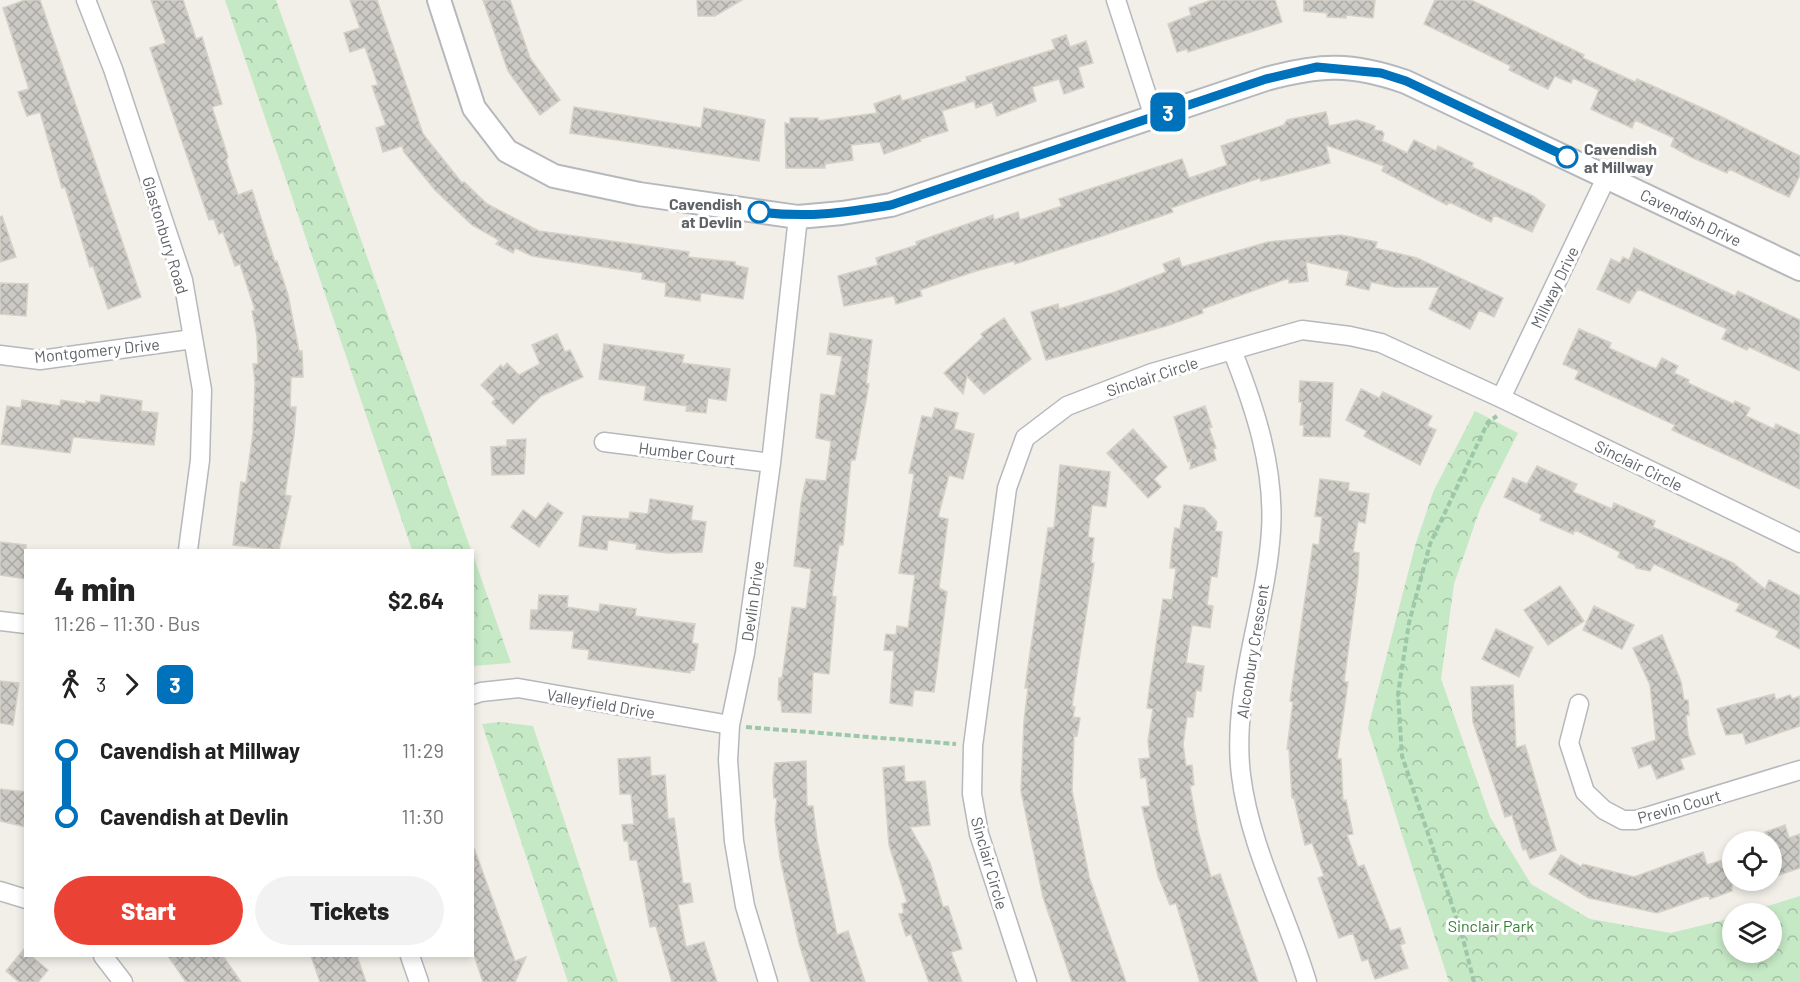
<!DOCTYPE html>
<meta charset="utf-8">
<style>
body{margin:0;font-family:Barlow,sans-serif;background:#f2f2f2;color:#222;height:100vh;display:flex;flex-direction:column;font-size:22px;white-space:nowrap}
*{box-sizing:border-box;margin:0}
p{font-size:20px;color:#767676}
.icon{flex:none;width:33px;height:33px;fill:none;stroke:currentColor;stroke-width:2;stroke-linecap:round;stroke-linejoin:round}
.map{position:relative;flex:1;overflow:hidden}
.panel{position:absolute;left:24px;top:549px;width:450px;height:408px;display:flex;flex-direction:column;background:#fff;border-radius:0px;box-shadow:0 3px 9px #0003}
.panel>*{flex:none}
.badge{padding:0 12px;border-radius:9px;font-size:21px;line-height:39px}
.tools{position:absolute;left:1722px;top:831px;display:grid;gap:12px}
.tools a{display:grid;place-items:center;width:60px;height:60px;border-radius:50%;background:#fff;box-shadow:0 3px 9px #0003;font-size:30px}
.map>.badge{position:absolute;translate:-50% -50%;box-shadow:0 0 0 3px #fff}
.legs{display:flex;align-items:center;gap:9px;height:66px;padding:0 30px;font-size:20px}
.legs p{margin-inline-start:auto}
.overview{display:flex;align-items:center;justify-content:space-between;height:102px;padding:0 30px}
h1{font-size:33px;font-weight:800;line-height:45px}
.primary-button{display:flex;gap:12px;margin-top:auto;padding:12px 30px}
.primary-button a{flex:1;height:69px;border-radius:36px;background:#ea4335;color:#fff;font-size:24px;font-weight:800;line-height:69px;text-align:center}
.primary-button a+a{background:#f2f2f2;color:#222}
ul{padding:0 30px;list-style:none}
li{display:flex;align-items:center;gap:21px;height:66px;font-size:22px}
li i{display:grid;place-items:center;width:9px;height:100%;margin:0 8px;background:currentColor}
li i::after{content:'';width:15px;height:15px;margin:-8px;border:4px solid;border-radius:50%;background:#fff}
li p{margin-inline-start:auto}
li:first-child i{background:linear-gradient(#0000 50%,currentColor 0)}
li:last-child i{background:linear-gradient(currentColor 50%,#0000 0)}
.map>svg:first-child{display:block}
.forest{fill:url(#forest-crowns)}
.building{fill:url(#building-cross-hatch);stroke:#d6d1c6;stroke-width:1.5}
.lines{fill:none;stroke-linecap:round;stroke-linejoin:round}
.minor-casing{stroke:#b5b8bc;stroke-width:21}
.tertiary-casing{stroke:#b5b8bc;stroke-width:26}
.path{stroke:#9cc7a9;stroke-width:4;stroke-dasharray:6 3;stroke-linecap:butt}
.minor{stroke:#fff;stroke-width:18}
.tertiary{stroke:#fff;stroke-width:22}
.line-1-casing{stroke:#fff;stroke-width:14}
.line-1{stroke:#0072bc;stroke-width:9}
.stop-1-dot{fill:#fff;stroke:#0072bc;stroke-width:3}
.labels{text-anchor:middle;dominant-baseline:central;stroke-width:6;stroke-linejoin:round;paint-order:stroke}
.stop-label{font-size:16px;font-weight:bold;fill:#5f6368;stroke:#fff;text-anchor:start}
.street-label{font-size:16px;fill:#5f6368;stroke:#fff}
.park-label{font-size:16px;fill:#348238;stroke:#fff}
</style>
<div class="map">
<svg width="1800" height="982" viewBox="0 0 1800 982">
<defs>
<pattern id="forest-crowns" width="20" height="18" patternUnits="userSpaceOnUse" patternTransform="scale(1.5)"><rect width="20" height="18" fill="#c5e8c5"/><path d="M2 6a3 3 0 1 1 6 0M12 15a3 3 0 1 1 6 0" fill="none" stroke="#a3c0a4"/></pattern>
<pattern id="building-cross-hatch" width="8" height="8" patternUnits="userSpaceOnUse" patternTransform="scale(1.5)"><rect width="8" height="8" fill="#cccac5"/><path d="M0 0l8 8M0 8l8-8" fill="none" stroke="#a9a8a4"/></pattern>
</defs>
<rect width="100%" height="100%" fill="#f1efe8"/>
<path class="forest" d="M225,0H276L471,550H412Z
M1475,411L1518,433L1480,509L1454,584L1441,679L1490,817L1531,884L1590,919L1671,933L1732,918V952H1772V914L1745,913L1800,896V982H1449L1368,728L1415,546L1434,490Z
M472,555H473L511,663L473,666Z
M501,722L533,726L618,982H568L482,724Z"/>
<path class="building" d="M25,0H40L141,297L108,309L93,266L90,267L65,187L62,188L40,112L27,116L18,92L29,89L3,8Z
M151,0H183L196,39L202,37L222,104L212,107L228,157L226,160L238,195L252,190L275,262L277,261L288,295L299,351H302L303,377H291L290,407H296L294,435L285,495L291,496L279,550L233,545L241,482L246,483L253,433L255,383L253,364H258L257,336L252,311L255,310L240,264L235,266L223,232L219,234L214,219L209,220L150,48L166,43Z
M350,0H377L423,134L462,183L464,182L487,204L539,231L689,252L688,257L735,262V265L748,268L743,299L701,293L700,301L665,296L666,283L642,279L643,273L532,256L515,248L513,253L496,244L499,240L472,225L435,190L404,152L402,146L383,152L376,128L386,125L372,86L378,85L365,47L350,52L344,33L360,28Z
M483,0H510L530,58L560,100L540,115L508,71Z
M697,0H742L715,16H698Z
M1212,0H1275L1282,22L1188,52L1187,49L1177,52L1168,24L1191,15L1189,8Z
M1304,0H1375L1373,18L1346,15V18L1327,17V13L1304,11Z
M1435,0H1471L1584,55L1583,58L1635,82L1637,79L1718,115L1800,156V175L1789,197L1729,169L1727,173L1691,157L1671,146L1674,138L1635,120L1632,128L1591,109L1599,90L1573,78L1571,83L1555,76L1548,89L1509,70L1511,66L1424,24Z
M1066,35L1070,47L1086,41L1093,63L1078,67L1084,87L1064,94L1059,79L1032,87L1036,101L997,116L992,102L976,108L974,101L942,111L948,131L920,139L921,141L884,154L880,142L851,145L853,160L825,164V168H786L785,123L790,124V118H818V121L877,113L874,104L900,95L902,101L967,81L966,77L1055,49L1052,40Z
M574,107L701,128L704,108L765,120L759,161L570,133Z
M1326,112L1329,126L1357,120L1375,126L1374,130L1382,131L1384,134L1382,141L1407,153L1414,140L1436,151L1438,146L1473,163L1472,167L1533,196L1545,205L1532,232L1494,215L1491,222L1449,202L1447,205L1382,171L1384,166L1326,145L1330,163L1261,181L1260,178L1211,194L1171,208L1173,212L1102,236L1015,264L1014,261L976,271L920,290L922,296L896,304L894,296L844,306L838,276L878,265L876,258L917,245L916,242L993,215L994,220L1018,212L1020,220L1062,206L1059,199L1182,159L1189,178L1213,170L1227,165L1221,146L1284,125L1287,120Z
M2,216L16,257L0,262V217Z
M1341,235L1377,242L1375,248L1417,258L1503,298L1494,317L1479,310L1470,329L1429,309L1439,287H1394L1371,282L1369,290L1346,285L1349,271L1306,262L1308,281L1289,283V278L1202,309L1203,313L1166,326L1046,360L1031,312L1058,304L1059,309L1115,292L1166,272L1163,264L1179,258L1182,267L1268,242Z
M1634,248L1735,296L1738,291L1800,320V371L1749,347L1747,350L1722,339L1727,329L1638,289L1629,303L1597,289L1611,259L1620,263L1623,257L1629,260Z
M0,283L28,284L26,316L0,314Z
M1004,318L1031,359L984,394L967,376L963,394L944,373L983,337L981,334Z
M1579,329L1611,343L1609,348L1656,369L1662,358L1678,366L1674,373L1689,380L1688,383L1733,404L1735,401L1750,408L1746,416L1774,429L1776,424L1800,435V489L1672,430L1675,425L1575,379L1579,371L1563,364Z
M830,333L872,340L866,384H869L855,460H851L843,545H839L832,596L836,597L829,674L813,672L811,713L782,712L781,700H778L779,678H782L792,607L806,609L811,569L794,566L801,503L806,479L826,481L831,441L816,438L821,394L835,396L842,356L827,354Z
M557,334L565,352L570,350L583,377L541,396L513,424L492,403L495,399L481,385L501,365L503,368L507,363L519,375L540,364L532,345Z
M604,344L684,355L682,363L730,369L726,401L708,398L706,413L686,411L687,406L644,400L646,386L599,379Z
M1300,381L1333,383L1330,437L1303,436L1304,425H1300L1302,402H1299Z
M1361,389L1379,398L1383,392L1432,416L1427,426L1436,430L1420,465L1364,436L1367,431L1346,420Z
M101,395L142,401L141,411L158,413L154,445L73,437L70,453L1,444L7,406L21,408L22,400L60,406L61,400L86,404V401L100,403Z
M1205,406L1212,427L1209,428L1216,448L1213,449L1216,460L1190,469L1191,459L1188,462L1174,417Z
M935,408L958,413L954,429L974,434L963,479L949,475L938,517L948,519L939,588L947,592L934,692L914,690L912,706L890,703L894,651L884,650L886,634L896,635L897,626L908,628L915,575L899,573L914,474L909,473L922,416L932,418Z
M1133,429L1167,467L1154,479L1161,487L1148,498L1107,453Z
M526,439L524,474L492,475L491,447L507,446V440Z
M1060,465L1110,472L1106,507L1092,505L1088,537L1094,538L1091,563H1094L1072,706L1075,707L1073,717L1080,718L1077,736L1074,735L1072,791L1089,877L1126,982H1072L1043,897L1021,791L1024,721L1028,688H1025L1048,528H1054Z
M1537,466L1577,484L1573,492L1612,509L1614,503L1655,521L1653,527L1733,563L1765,589L1769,580L1800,596V649L1776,637L1779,631L1736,611L1740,604L1654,564L1650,571L1636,568L1635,565L1618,557L1620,552L1575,530L1573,534L1540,520L1542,515L1504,497L1513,478L1527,484Z
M1320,479L1349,483L1348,491L1369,494L1365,523L1358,521L1353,552L1359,553L1358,578L1344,682H1348L1337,759H1341L1343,801L1346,800L1353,834L1347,835L1358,867L1364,865L1390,931L1400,928L1405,943L1400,945L1408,968L1375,979L1368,959L1362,961L1353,933L1339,938L1318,878L1324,876L1312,843L1305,845L1294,798H1292L1289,749H1287L1293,702L1290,701L1313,544L1319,545L1322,517L1315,516Z
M650,499L693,506L691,520L706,522L702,552L668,553L636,549L637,544L608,540L607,550L579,546L583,516L629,519L630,512L648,514Z
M548,503L563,513L539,547L511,527L523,510L536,519Z
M1184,505L1204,508L1217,522L1215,531L1222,532L1217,577L1211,576L1207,605L1213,606L1210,628L1192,625L1186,663L1204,666L1201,691L1196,690L1193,717H1187L1183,744L1186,766L1192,765L1194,785L1190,786L1198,831L1211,877L1220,874L1258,982H1200L1176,903L1170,905L1158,876L1142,807L1150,806L1146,777L1141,778L1139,759L1150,758L1148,741L1153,709L1147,708L1149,692L1163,599L1172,600L1176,568H1170L1172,545L1175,528L1180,529Z
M0,542L26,545V579L0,575Z
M1560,586L1584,621L1548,645L1524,610Z
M539,595L568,596L567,607L599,612L600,604L636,609L635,616L695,624L692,643L698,644L694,670L691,669L690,673L588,659L589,650L572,648L574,631L530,629L531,610H538Z
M1594,606L1634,625L1622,649L1583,630Z
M1496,629L1533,647L1519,677L1482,659Z
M1662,635L1681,682L1684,700H1688L1689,715H1686L1688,735L1695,754L1680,759L1684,769L1657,779L1651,764L1639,768L1632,748L1656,740L1650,685L1633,648Z
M0,681L19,683L13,725L0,723Z
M1513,685L1516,748L1525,745L1556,850L1530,859L1526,849L1523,850L1512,815L1505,817L1473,722L1471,687Z
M1774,694L1776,700L1790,695L1792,699L1800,696V726L1746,744L1743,733L1726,735L1717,709Z
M650,757L651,776L665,775L668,819L674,818L683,884L690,883L693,902L678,905L686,947L704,942L717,982H672L656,926L650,927L637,860H630L628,841H624L622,825L634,824L631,794H620L618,759Z
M806,761L807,806H813L817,840L837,935L848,931L865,982H811L799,943L780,858L775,820L777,798H774L773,779L775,763Z
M904,766L905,782L925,781L930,825L910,827L930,863L943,907L948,906L962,949L951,952L962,982H929L911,934L906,936L899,914L904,913L902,904L907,902L889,845L883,768Z
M0,789L26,792V827L0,821Z
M1785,825L1789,838L1800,834V868L1779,875L1772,852V842H1768L1765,832Z
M474,848L515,961L526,957L515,982H483L472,950Z
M1703,852L1707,865L1732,857V891L1710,899L1709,895L1657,913L1589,898L1549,874L1561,855L1581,867L1583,864L1634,877Z
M24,949L26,956H31L48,970L38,982H19L6,971Z
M168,956H223L241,982H186Z
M311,956H357L366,982H320Z"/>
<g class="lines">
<g class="minor-casing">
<path id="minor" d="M86,0L113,69L183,280L202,390L200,460L188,550
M1116,0L1154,117
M1232,350C1255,408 1275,468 1271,531C1266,612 1231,693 1241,775C1250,848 1286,912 1307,982
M0,355L40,360L193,339
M1501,398L1607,176
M604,442L771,463
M0,621L26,624
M472,695L481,692L518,688L730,725
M1579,704L1569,743L1585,792L1604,810L1623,820H1636L1800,770
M0,891L26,899
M103,956L123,982
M410,956L419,982
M768,982L745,906L734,841L728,760L730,725L745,653L771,463L798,217
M1027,982L979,834L972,794L973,746L1007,488L1025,438L1067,406L1152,373L1302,330L1350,336L1381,343L1501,398L1800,543"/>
</g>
<g class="tertiary-casing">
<path id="tertiary" d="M439,0L474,108L507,151L554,176L639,194L798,217L842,213L891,205L1266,79C1320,64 1352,63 1406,82L1800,269"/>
</g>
<path class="path" d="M746,727L956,744
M1474,982L1462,935L1402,756L1398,694L1409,623L1430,544L1488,422L1497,416"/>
<use href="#minor" class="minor"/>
<use href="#tertiary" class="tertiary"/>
</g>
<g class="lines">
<g class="line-1-casing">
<path id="line-1" d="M759,212C808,218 843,213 891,205L1266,79L1317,67L1381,73L1406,81L1567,157"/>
</g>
<use href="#line-1" class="line-1"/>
</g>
<g class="stop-1-dot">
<circle cx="1567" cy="157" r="10"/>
<circle cx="759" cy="212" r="10"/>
</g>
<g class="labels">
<g class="stop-label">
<text x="1584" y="148">Cavendish<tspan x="1584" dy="18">at Millway</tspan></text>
<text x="742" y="203" text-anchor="end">Cavendish<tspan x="742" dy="18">at Devlin</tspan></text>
</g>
<g class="street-label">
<text transform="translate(1691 217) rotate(26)">Cavendish Drive</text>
<text transform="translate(166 235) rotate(73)">Glastonbury Road</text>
<text transform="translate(1554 287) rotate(-64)">Millway Drive</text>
<text transform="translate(97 350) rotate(-6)">Montgomery Drive</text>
<text transform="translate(1152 376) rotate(-18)">Sinclair Circle</text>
<text transform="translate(687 453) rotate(7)">Humber Court</text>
<text transform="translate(1639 465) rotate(26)">Sinclair Circle</text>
<text transform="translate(752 601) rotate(-82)">Devlin Drive</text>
<text transform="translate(1252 651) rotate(-81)">Alconbury Crescent</text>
<text transform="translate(601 703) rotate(10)">Valleyfield Drive</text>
<text transform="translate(1679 806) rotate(-16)">Previn Court</text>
<text transform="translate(990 863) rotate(74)">Sinclair Circle</text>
</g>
<g class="park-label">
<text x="1491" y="925">Sinclair Park</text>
</g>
</g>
</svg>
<div class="tools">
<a><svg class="icon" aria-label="locate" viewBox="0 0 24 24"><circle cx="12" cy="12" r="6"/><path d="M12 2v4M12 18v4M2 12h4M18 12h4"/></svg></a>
<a><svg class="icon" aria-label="layers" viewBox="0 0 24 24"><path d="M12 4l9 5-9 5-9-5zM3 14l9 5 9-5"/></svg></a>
</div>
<b class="badge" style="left:1168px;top:112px;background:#0072bc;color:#fff">3</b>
<section class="panel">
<div class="overview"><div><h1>4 min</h1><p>11:26 – 11:30 · Bus</p></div><b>$2.64</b></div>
<div class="legs"><svg class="icon" aria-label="walk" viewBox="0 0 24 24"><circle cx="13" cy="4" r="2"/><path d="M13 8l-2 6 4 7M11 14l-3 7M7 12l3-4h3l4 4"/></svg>3<svg class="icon" aria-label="forward" viewBox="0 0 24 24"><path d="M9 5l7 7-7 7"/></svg><b class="badge" style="background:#0072bc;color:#fff">3</b></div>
<ul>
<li><i style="color:#0072bc"></i><b>Cavendish at Millway</b><p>11:29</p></li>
<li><i style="color:#0072bc"></i><b>Cavendish at Devlin</b><p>11:30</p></li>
</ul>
<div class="primary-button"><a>Start</a><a>Tickets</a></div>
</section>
</div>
